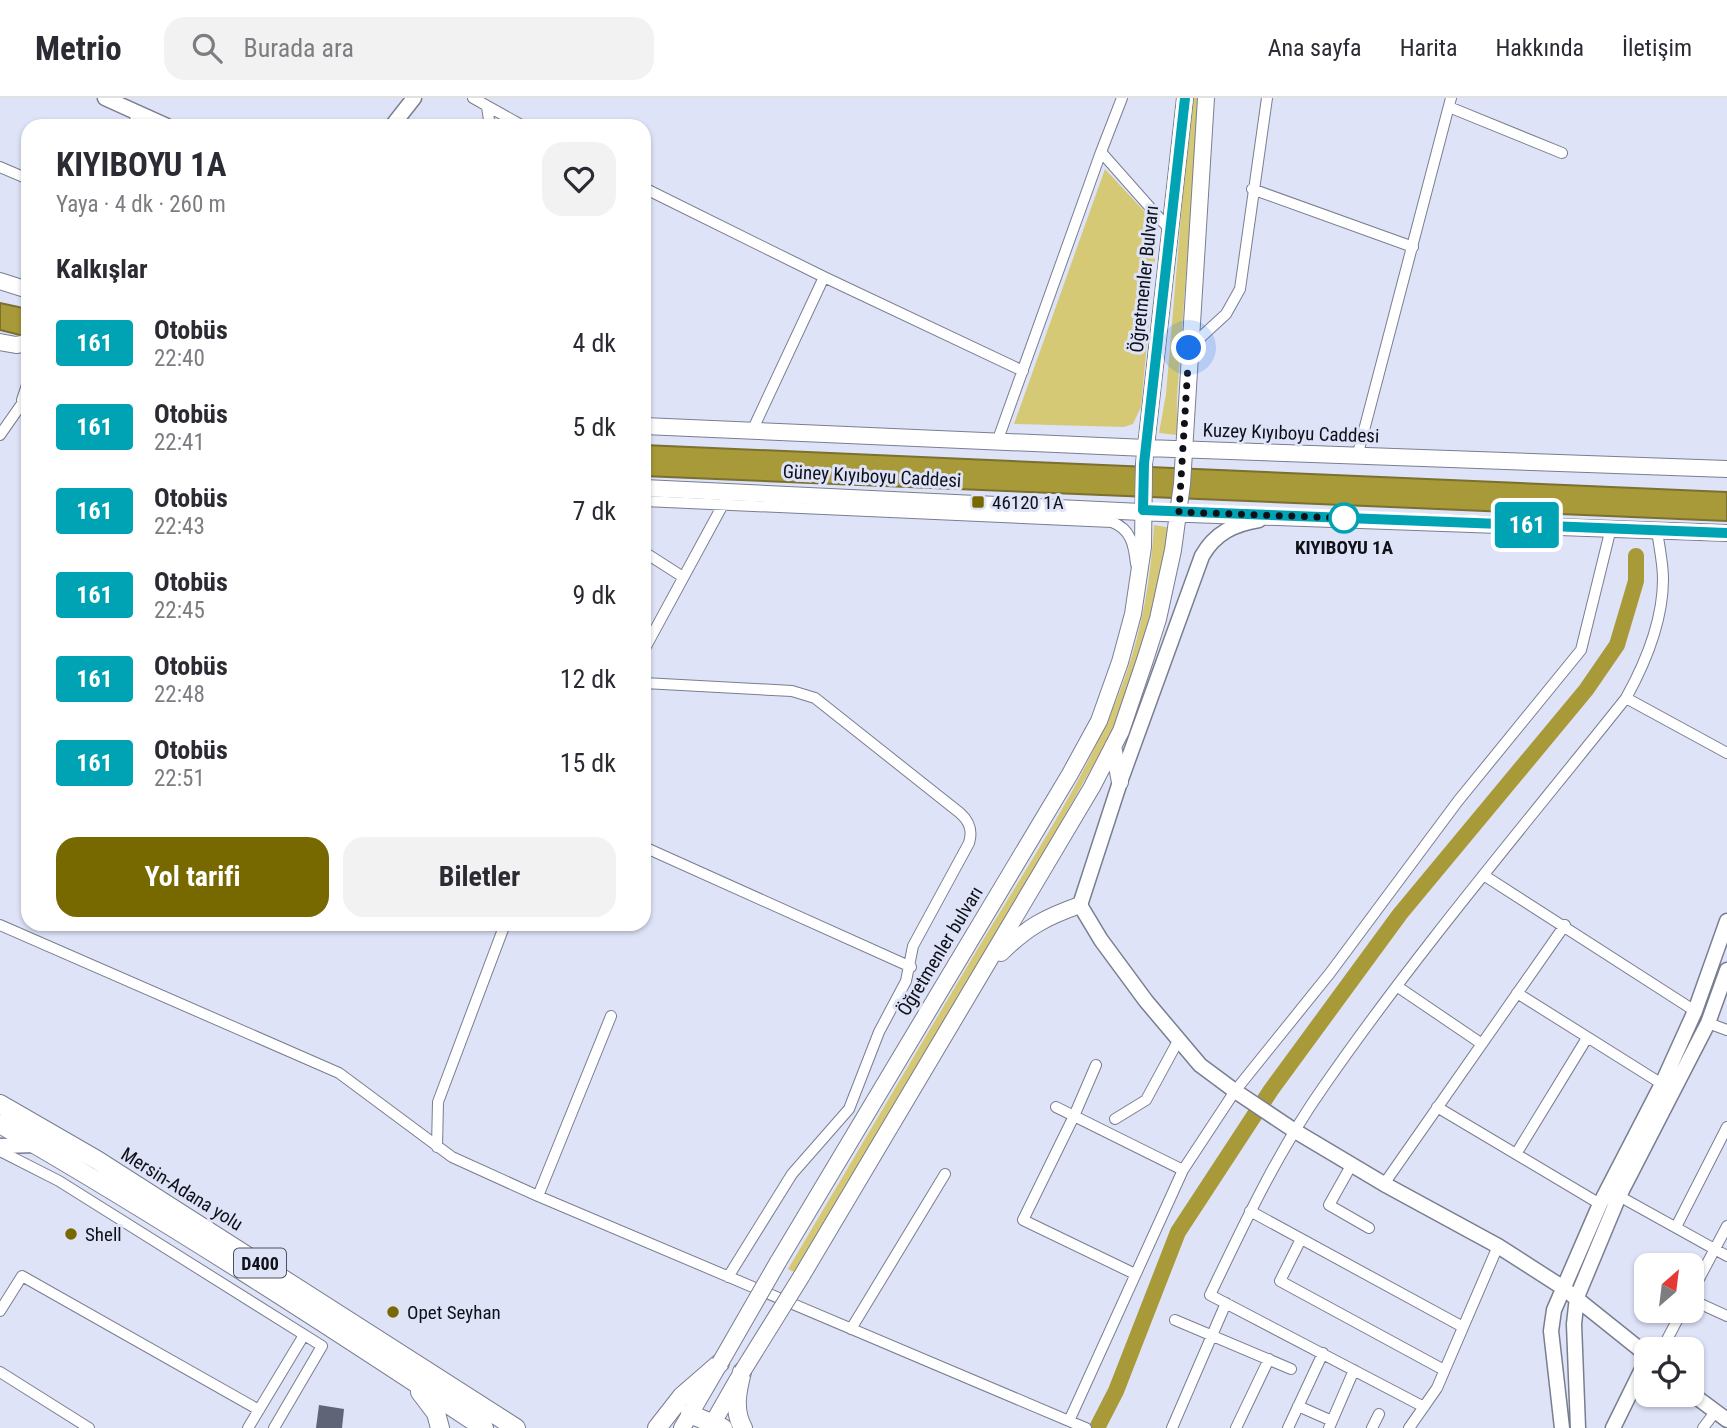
<!DOCTYPE html>
<html lang="tr">
<meta charset="utf-8">
<style>
body{margin:0;font-family:"Roboto Condensed",sans-serif;background:#f2f2f3;color:#2b2b33;height:100vh;display:flex;flex-direction:column;font-size:26px;white-space:nowrap}
*{box-sizing:border-box;margin:0}
p{font-size:23px;color:#7c7c81}
.icon{flex:none;width:38px;height:38px;fill:none;stroke:currentColor;stroke-width:2;stroke-linecap:round;stroke-linejoin:round}
.map{position:relative;flex:1;overflow:hidden}
.details{position:absolute;left:21px;top:21px;width:630px;height:812px;display:flex;flex-direction:column;background:#fff;border-radius:21px;box-shadow:0 2px 5px #0004}
.details>*{flex:none}
.badge{padding:0 14px;border-radius:5px;font-size:24px;line-height:46px}
.needle{width:46px;rotate:28deg}
.buttons{position:absolute;left:1634px;top:1155px;display:grid;gap:14px}
.buttons a{display:grid;place-items:center;width:70px;height:70px;border-radius:14px;background:#fff;box-shadow:0 2px 5px #0004;font-size:35px}
.you{position:absolute;width:35px;height:35px;margin:-18px;border:5px solid #fff;border-radius:50%;background:#1a73e8;box-shadow:0 0 0 10px #1a73e833}
.map>.badge{position:absolute;translate:-50% -50%;box-shadow:0 0 0 4px #fff}
h2{padding:0 35px;font-size:26px;line-height:63px}
.round{display:grid;place-items:center;flex:none;width:74px;height:74px;border-radius:21px;background:#f2f2f3}
.head{display:flex;align-items:center;justify-content:space-between;height:119px;padding:0 35px}
h1{font-size:33px;font-weight:700;line-height:52px}
.button{display:flex;gap:14px;margin-top:auto;padding:14px 35px}
.button a{flex:1;height:80px;border-radius:21px;background:#776900;color:#fff;font-size:28px;font-weight:700;line-height:80px;text-align:center}
.button a+a{background:#f2f2f3;color:#2b2b33}
ul{padding:0;list-style:none}
li{display:flex;align-items:center;gap:21px;height:84px;padding:0 35px}
li div{flex:1}
li b{display:block;font-size:26px}
li em{font-style:normal}
li .badge{min-width:77px;font-weight:700;text-align:center}
header{display:flex;align-items:center;gap:42px;box-sizing:border-box;height:98px;padding:0 35px;background:#fff;border-bottom:2px solid #e1e1e2}
header strong{font-size:33px}
nav{display:flex;gap:38px;margin-inline-start:auto;font-size:24px}
.search{width:490px;height:63px;background:#f2f2f3;display:flex;align-items:center;gap:18px;box-sizing:border-box;padding:0 24px;border-radius:21px;color:#7c7c81;font-size:26px}
.map>svg:first-child{display:block}
.green{fill:#d6c975}
.water{fill:#a89939;stroke:#7a702f;stroke-width:2}
.lines{fill:none;stroke-linecap:round;stroke-linejoin:round}
.river{stroke:#a89939;stroke-width:16}
.building{fill:#5f6476}
.street-casing{stroke:#797e90;stroke-width:12}
.secondary-casing{stroke:#797e90;stroke-width:17}
.primary-casing{stroke:#797e90;stroke-width:18}
.highway-casing{stroke:#797e90;stroke-width:20}
.street{stroke:#fff;stroke-width:10}
.secondary{stroke:#fff;stroke-width:14}
.primary{stroke:#fff;stroke-width:16}
.highway{stroke:#fff;stroke-width:18}
.primary-bridge-casing{stroke:#797e90;stroke-width:18;stroke-linecap:butt}
.primary-bridge{stroke:#fff;stroke-width:16}
.line-casing{stroke:#fff;stroke-width:16}
.line{stroke:#00a3b4;stroke-width:10}
.walk{stroke:#0f1118;stroke-width:7;stroke-dasharray:0 12.6}
.poi-dot{fill:#776900;stroke:#dee3f8;stroke-width:2.5}
.stop-dot{fill:#fff;stroke:#00a3b4;stroke-width:3.5}
.labels{text-anchor:middle;dominant-baseline:central;stroke-width:6;stroke-linejoin:round;paint-order:stroke}
.shield{fill:#dee3f8;stroke:#4d505b;stroke-width:2}
.shield-label{font-size:18px;font-weight:bold;fill:#0f1118}
.street-label{font-size:19px;fill:#0f1118;stroke:#dee3f8}
.poi-label{font-size:19px;fill:#0f1118;stroke:#dee3f8;text-anchor:start}
.stop-label{font-size:19px;font-weight:bold;fill:#0f1118;stroke:#dee3f8}
</style>
<header>
<strong>Metrio</strong>
<div class="search"><svg class="icon" aria-label="search" viewBox="0 0 24 24"><circle cx="10" cy="10" r="6"/><path d="M15 15l6 6"/></svg>Burada ara</div>
<nav><a>Ana sayfa</a><a>Harita</a><a>Hakkında</a><a>İletişim</a></nav>
</header>
<div class="map">
<svg width="1727" height="1330" viewBox="0 0 1727 1330">
<rect width="100%" height="100%" fill="#dee3f8"/>
<path class="green" d="M1191,0H1199L1177,299V337L1159,335L1166,296Z
M1105,71L1158,128L1141,309L1133,326L1124,329L1014,326Z
M1154,427L1171,430L1148,535L1112,634L1040,761L796,1175L788,1171C851,1065 914,958 977,852C1028,766 1090,676 1124,582C1142,532 1151,480 1154,427Z"/>
<path class="water" d="M0,205L28,211V239L0,232Z
M644,347L1727,394V423L644,378Z"/>
<g class="lines">
<path class="river" d="M1097,1330L1116,1293L1178,1134L1271,992L1400,816L1586,592L1617,547L1636,483V458"/>
</g>
<path class="building" d="M319,1307L344,1311L342,1330H316Z"/>
<g class="lines">
<g class="street-casing">
<path id="street" d="M473,0L523,28
M1122,0L1101,54L1170,132
M487,9L490,28
M1449,9L1562,55
M133,28L138,14
M0,69L28,81
M644,90L824,179
M1252,91L1413,149
M1189,250L1226,216L1240,191L1267,0
M22,302L28,284
M752,333L824,179L1023,273
M0,337L28,297
M997,344L1101,54
M1357,359L1451,0
M644,403L1112,424C1131,431 1134,447 1136,466
M644,454L683,479
M644,552L726,401
M644,585L792,593L815,600L960,715C969,723 973,732 969,745L913,848L906,883L879,934L849,1011L792,1076L728,1179
M1626,600L1727,655
M644,749L911,869
M1485,778L1695,913
M0,827L339,975L452,1059L538,1098
M1398,889L1482,946
M1517,895L1662,986
M611,918L538,1098L1069,1323
M1708,925L1727,932
M1096,967L1074,1018L1023,1122L1135,1176
M1056,1009L1183,1072
M1437,1009L1600,1106
M1115,1021L1146,1002L1178,943
M437,1049L438,1004L505,826
M0,1053L59,1083L322,1248L274,1330
M1516,1056L1587,940
M1352,1066L1329,1107L1369,1130
M1384,1086L1565,827
M1619,1098L1727,1158
M1250,1113L1463,1229
M1676,1129L1727,1029
M1301,1141L1280,1183L1444,1272
M1692,1194L1727,1128
M1692,1202L1727,1218
M0,1213L22,1178L259,1312
M1175,1222L1291,1271
M851,1231L945,1076
M1662,1251L1682,1213
M0,1274L89,1330
M1298,1308L1332,1323
M1424,1309L1210,1197C1244,1126 1278,1053 1324,988C1417,854 1524,728 1626,600C1646,564 1663,522 1663,481C1663,465 1659,448 1657,432
M248,1330L304,1237
M1086,1330L1069,1323L1183,1072L1235,993L1330,875L1458,703L1581,552L1611,430
M1172,1330L1226,1205
M1236,1330L1269,1261
M1288,1330L1323,1255
M1329,1330L1354,1272
M1372,1330L1379,1316
M1409,1330L1437,1290L1498,1148
M1703,1330L1715,1314"/>
</g>
<g class="secondary-casing">
<path id="secondary" d="M105,0L167,28
M392,28L414,0
M1259,422C1234,426 1215,435 1202,458L1120,684L1080,807L1101,842L1146,903L1200,967L1235,993L1295,1033L1384,1086L1498,1148L1562,1189L1647,1257
M0,1048L36,1047
M1692,1296L1727,1322
M1562,1330L1551,1233L1554,1212L1600,1106L1662,986L1695,913L1727,823
M1578,1330L1574,1226L1577,1199L1619,1098L1708,925L1727,872
M1613,1330L1647,1261"/>
</g>
<g class="primary-casing">
<path id="primary" d="M0,183L28,192
M0,244L16,247L28,245
M644,328L1146,350L1727,371
M644,390L1162,415L1727,435
M1113,648L1120,684
M1001,855C1027,829 1046,819 1080,807
M778,1164L1070,676L1099,623L1120,564L1133,516L1143,449L1144,366L1185,0
M801,1179L1092,689L1121,633L1145,562L1158,521L1173,452L1182,386L1206,0
M682,1330L717,1270
M710,1330L738,1281"/>
</g>
<g class="highway-casing">
<path id="highway" d="M0,1006L97,1062L516,1330
M0,1026C165,1121 325,1225 484,1330
M742,1274C737,1293 733,1312 743,1330
M420,1294L436,1315L440,1330
M690,1316L723,1330
M657,1330L682,1298L720,1265"/>
</g>
<use href="#street" class="street"/>
<use href="#secondary" class="secondary"/>
<use href="#primary" class="primary"/>
<use href="#highway" class="highway"/>
<g class="primary-bridge-casing">
<path id="primary-bridge" d="M720,1265L778,1164
M742,1274L801,1179"/>
</g>
<use href="#primary-bridge" class="primary-bridge"/>
</g>
<g class="lines">
<g class="line-casing">
<path id="line" d="M1185,0L1144,366L1143,412L1727,435"/>
</g>
<use href="#line" class="line"/>
<path class="walk" d="M1189,250L1179,414L1344,420"/>
</g>
<g class="poi-dot">
<rect x="971" y="397" width="14" height="14" rx="3.5"/>
<circle cx="71" cy="1136" r="7"/>
<circle cx="393" cy="1214" r="7"/>
</g>
<circle class="stop-dot" cx="1344" cy="420" r="14"/>
<g class="labels">
<rect class="shield" x="234" y="1150.5" width="52" height="29" rx="5"/>
<g class="shield-label">
<text x="260" y="1165">D400</text>
</g>
<g class="street-label">
<text transform="translate(1144 181) rotate(-84)">Öğretmenler Bulvarı</text>
<text transform="translate(1291 335) rotate(2)">Kuzey Kıyıboyu Caddesi</text>
<text transform="translate(872 378) rotate(3)">Güney Kıyıboyu Caddesi</text>
<text transform="translate(940 853) rotate(-59)">Öğretmenler bulvarı</text>
<text transform="translate(182 1091) rotate(32)">Mersin-Adana yolu</text>
</g>
<g class="poi-label">
<text x="992" y="404">46120 1A</text>
<text x="85" y="1136">Shell</text>
<text x="407" y="1214">Opet Seyhan</text>
</g>
<g class="stop-label">
<text x="1344" y="449">KIYIBOYU 1A</text>
</g>
</g>
</svg>
<div class="buttons">
<a><svg class="needle" viewBox="-14 -14 28 28"><path d="M0-13l5 13h-10z" fill="#e53935"/><path d="M0 13l5-13h-10z" fill="#7c7c81"/></svg></a>
<a><svg class="icon" aria-label="locate" viewBox="0 0 24 24"><circle cx="12" cy="12" r="6"/><path d="M12 2v4M12 18v4M2 12h4M18 12h4"/></svg></a>
</div>
<div class="you" style="left:1189px;top:250px"></div>
<b class="badge" style="left:1527px;top:427px;background:#00a3b4;color:#fff">161</b>
<section class="details">
<div class="head"><div><h1>KIYIBOYU 1A</h1><p>Yaya · 4 dk · 260 m</p></div><a class="round"><svg class="icon" aria-label="heart" viewBox="0 0 24 24"><path d="M12 20l-8-8c-3-5 5-10 8-4 3-6 11-1 8 4z"/></svg></a></div>
<h2>Kalkışlar</h2>
<ul>
<li><span class="badge" style="background:#00a3b4;color:#fff">161</span><div><b>Otobüs</b><p>22:40</p></div><em>4 dk</em></li>
<li><span class="badge" style="background:#00a3b4;color:#fff">161</span><div><b>Otobüs</b><p>22:41</p></div><em>5 dk</em></li>
<li><span class="badge" style="background:#00a3b4;color:#fff">161</span><div><b>Otobüs</b><p>22:43</p></div><em>7 dk</em></li>
<li><span class="badge" style="background:#00a3b4;color:#fff">161</span><div><b>Otobüs</b><p>22:45</p></div><em>9 dk</em></li>
<li><span class="badge" style="background:#00a3b4;color:#fff">161</span><div><b>Otobüs</b><p>22:48</p></div><em>12 dk</em></li>
<li><span class="badge" style="background:#00a3b4;color:#fff">161</span><div><b>Otobüs</b><p>22:51</p></div><em>15 dk</em></li>
</ul>
<div class="button"><a>Yol tarifi</a><a>Biletler</a></div>
</section>
</div>
